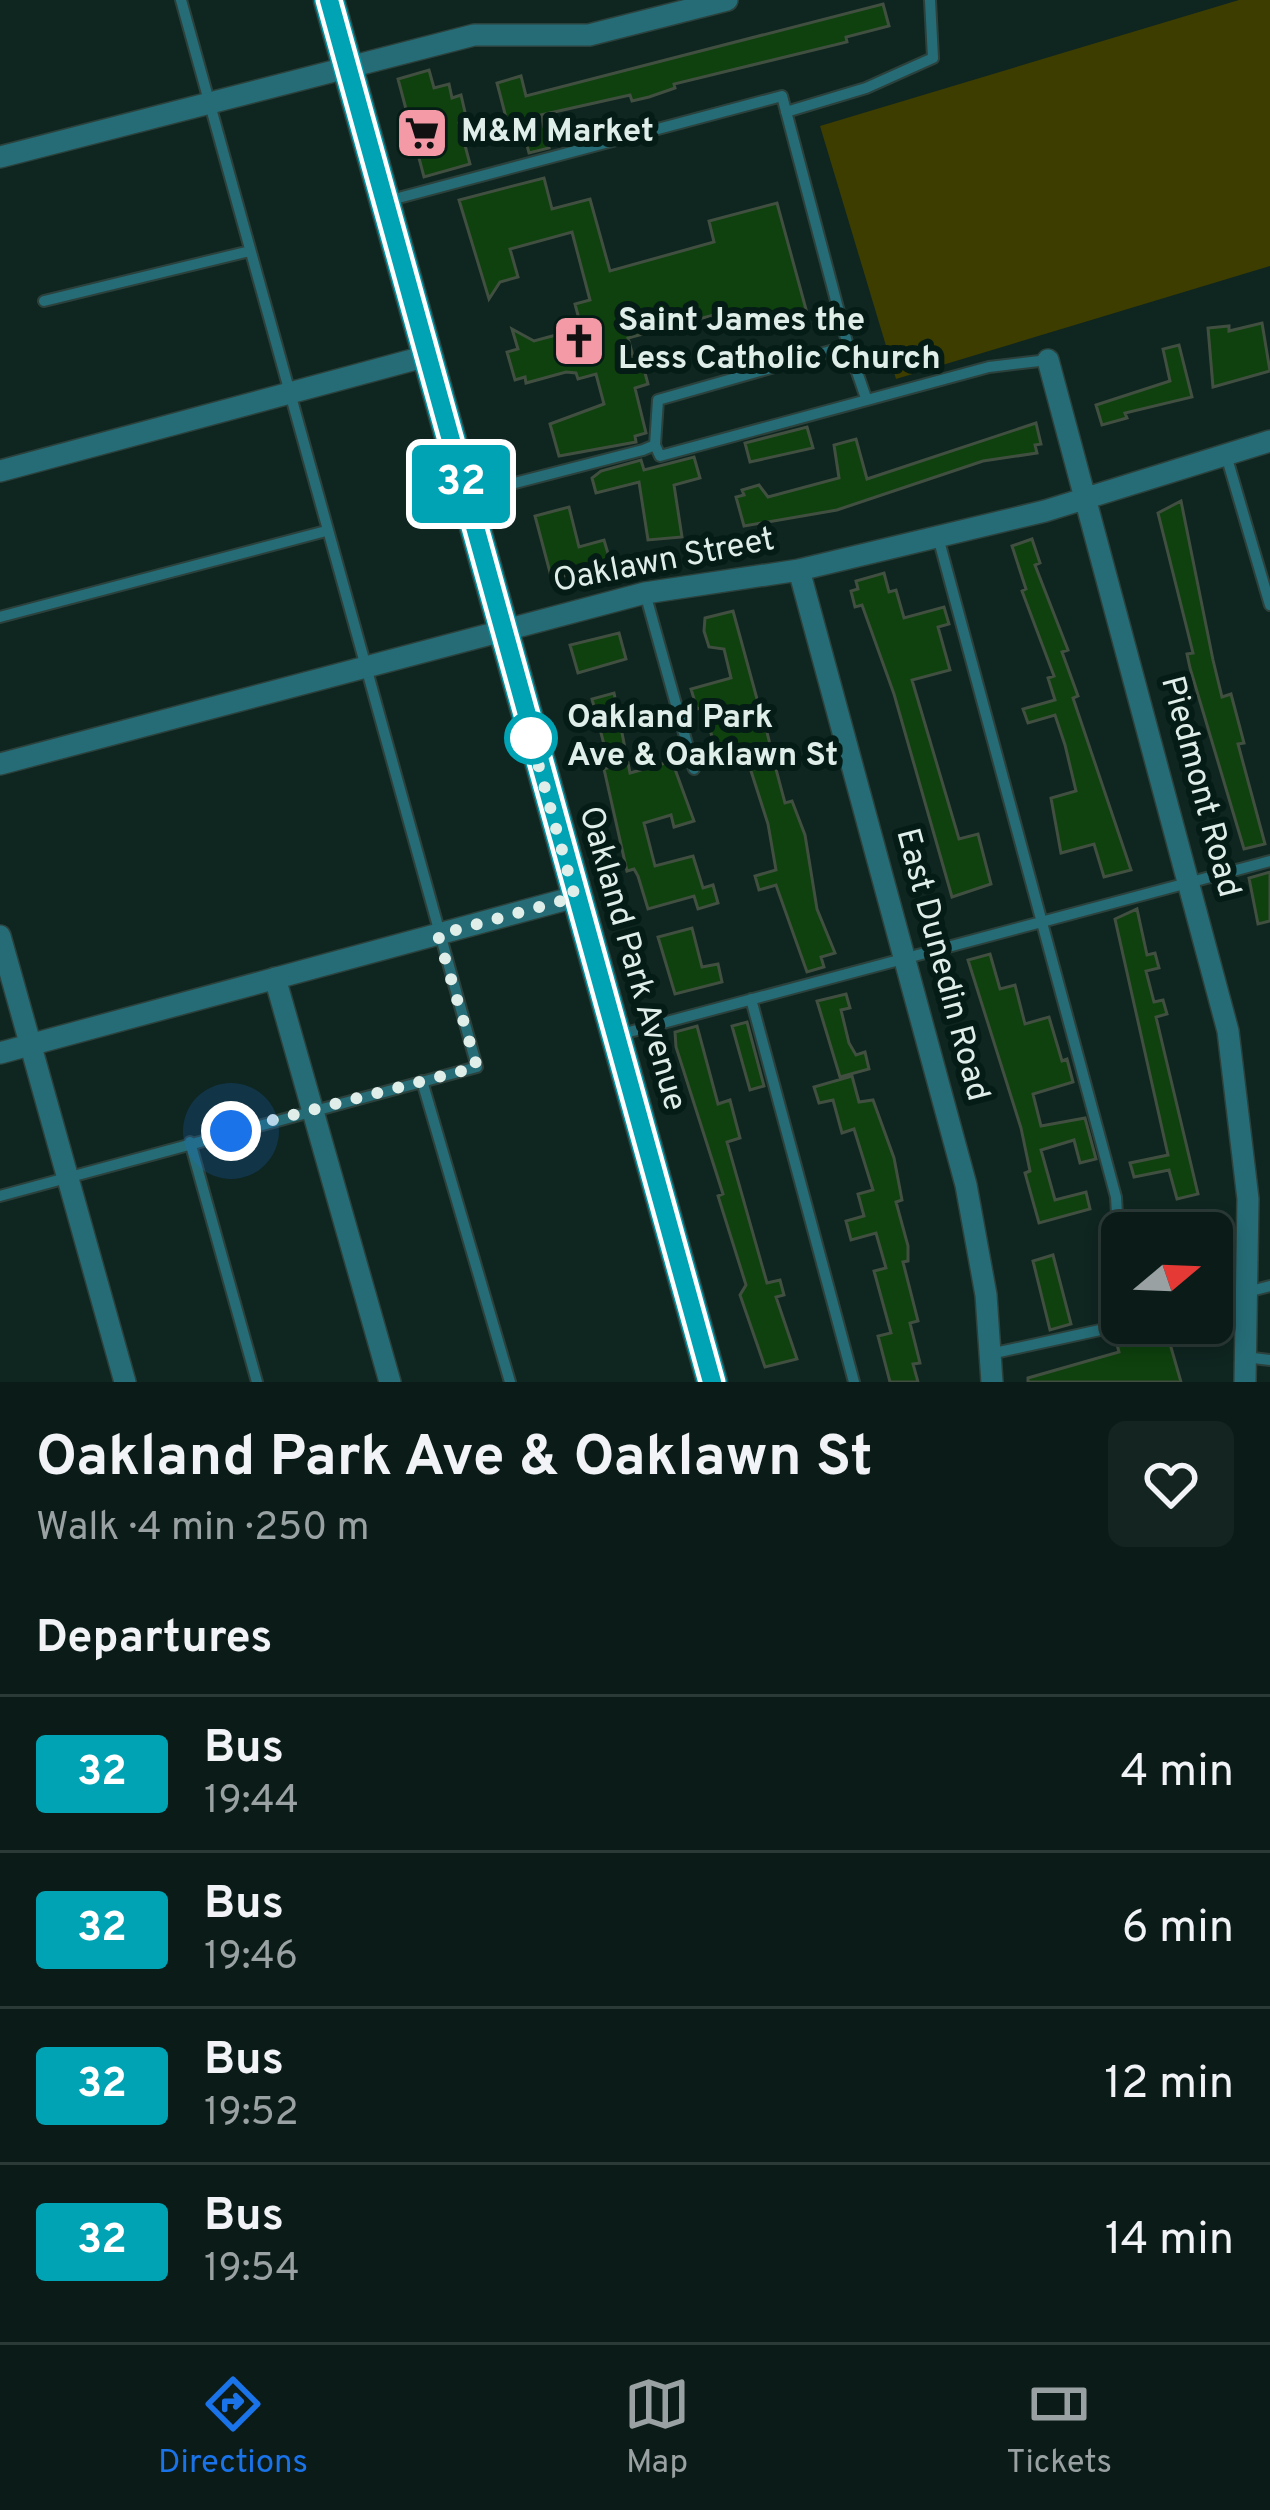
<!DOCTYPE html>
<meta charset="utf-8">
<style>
body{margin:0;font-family:Overpass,sans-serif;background:#142521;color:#f1f3f6;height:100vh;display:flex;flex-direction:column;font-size:45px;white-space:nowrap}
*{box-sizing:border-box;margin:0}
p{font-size:39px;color:#9aa1a2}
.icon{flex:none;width:66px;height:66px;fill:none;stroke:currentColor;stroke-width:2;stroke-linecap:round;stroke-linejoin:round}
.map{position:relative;height:1382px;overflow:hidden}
.panel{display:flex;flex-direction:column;background:#0b1c18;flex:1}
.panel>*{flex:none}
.badge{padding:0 24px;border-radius:9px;font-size:42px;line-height:78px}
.needle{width:78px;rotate:71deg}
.buttons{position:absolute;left:1101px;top:1212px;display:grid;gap:24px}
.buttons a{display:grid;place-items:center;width:132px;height:132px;border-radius:18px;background:#0b1c18;box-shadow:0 6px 18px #0003,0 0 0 3px #2b3a37;font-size:60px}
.you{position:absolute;width:60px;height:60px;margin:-30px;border:9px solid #fff;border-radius:50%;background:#1a73e8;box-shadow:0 0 0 18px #1a73e833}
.map>.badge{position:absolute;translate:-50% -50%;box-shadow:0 0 0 6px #fff}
h2{padding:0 36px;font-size:45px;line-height:108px}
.round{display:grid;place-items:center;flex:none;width:126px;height:126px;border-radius:18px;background:#142521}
.head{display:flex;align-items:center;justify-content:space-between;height:204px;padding:0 36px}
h1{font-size:57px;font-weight:700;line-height:90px}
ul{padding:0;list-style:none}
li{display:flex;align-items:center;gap:36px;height:156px;padding:0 36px;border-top:3px solid #2b3a37}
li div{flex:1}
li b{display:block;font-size:45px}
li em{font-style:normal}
li .badge{min-width:132px;font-weight:700;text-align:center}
.tabs{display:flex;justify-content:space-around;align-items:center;height:168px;border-top:3px solid #2b3a37;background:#0b1c18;font-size:33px;color:#9aa1a2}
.tabs a{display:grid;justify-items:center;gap:6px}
.tabs .selected{color:#1a73e8}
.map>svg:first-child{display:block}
.green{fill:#3d3d00}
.building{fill:#0e410d;stroke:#414f40;stroke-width:3}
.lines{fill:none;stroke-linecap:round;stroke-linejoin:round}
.service-casing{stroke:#2c413c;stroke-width:14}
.minor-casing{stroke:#2c413c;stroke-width:24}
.secondary-casing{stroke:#2c413c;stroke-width:33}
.service{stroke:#256c76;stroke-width:10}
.minor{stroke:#256c76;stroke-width:21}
.secondary{stroke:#0096a7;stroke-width:30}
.line-casing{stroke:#fff;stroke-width:27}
.line{stroke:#00a3b4;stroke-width:18}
.walk{stroke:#e0eeea;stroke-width:12;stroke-dasharray:0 21.6}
.stop-dot{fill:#fff;stroke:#00a3b4;stroke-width:6}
.labels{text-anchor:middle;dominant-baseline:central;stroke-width:12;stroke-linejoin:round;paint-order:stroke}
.poi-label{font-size:33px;font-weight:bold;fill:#e0eeea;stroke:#051c16;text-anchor:start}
.street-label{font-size:33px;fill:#e0eeea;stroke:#051c16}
.stop-label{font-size:33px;font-weight:bold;fill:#e0eeea;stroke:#051c16;text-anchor:start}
</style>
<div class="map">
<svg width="1270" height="1382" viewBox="0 0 1270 1382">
<rect width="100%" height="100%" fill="#0f2520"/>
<path class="green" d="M1239,0H1270V266L896,379L820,126Z"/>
<path class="building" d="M883,4L889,26L846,37L847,42L674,84L675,88L649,97L632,101L630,95L541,115L549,148L529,153L523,130L510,133L497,83L521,76L526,96Z
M429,70L434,88L449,84L452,98L461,95L467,121L459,123L470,164L424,177L398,79Z
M544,178L552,209L590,199L610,271L714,242L709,221L777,203L807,313L757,327L755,321L736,326L732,310L628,338L637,371L644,369L648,384L635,388L646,433L635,436L636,442L559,456L550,424L604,404L596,374L578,379L576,373L566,372L526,383L525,377L515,380L507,352L518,349L512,329L534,341L556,335L564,330L563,323L579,319L575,304L590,300L572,232L510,249L518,277L500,282L489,299L459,200Z
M1262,323L1270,371L1213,387L1208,328L1229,326V331Z
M1179,345L1192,397L1125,413L1127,418L1102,425L1096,405L1170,381L1163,349Z
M1036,423L1041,444L1035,445L1037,453L983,461L837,510L744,526L736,497L744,495L742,490L759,485L768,497L839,478L834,445L856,439L867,479Z
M807,427L813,448L750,462L745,443Z
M694,457L700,478L674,485L682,537L648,540L639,482L596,493L592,478L601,471L641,460L644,470Z
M1181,501L1213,660L1222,697L1231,694L1244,743L1238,744L1265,844L1244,849L1190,668L1187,654L1193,653L1158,513Z
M569,507L579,547L604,540L610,560L552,580L535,516Z
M1032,539L1040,563L1035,565L1068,650L1062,652L1078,696L1073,698L1131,870L1104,877L1094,844L1061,853L1051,798L1076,791L1065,745L1055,715L1028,723L1023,709L1055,700L1048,678L1054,676L1022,591L1026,589L1012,546Z
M884,573L889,592L896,590L904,618L944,607L949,624L938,627L950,670L912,680L959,839L978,834L991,884L952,897L894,694L862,605L855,607L851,591L858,589L856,581Z
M733,611L760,710L768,708L772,722L765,724L777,773L785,803L792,801L805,835L817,909L835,953L821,957L824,967L807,972L776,885L759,890L755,876L776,870L768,824L743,746L716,752L704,707L697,709L691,689L731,678L724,649L709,647L704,631L705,618Z
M619,633L626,659L578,673L570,645Z
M614,693L630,773L672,761L694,821L674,827L671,815L644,823L655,866L693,856L703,888L713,885L718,903L698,909L694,896L648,909L638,876L634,869L627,871L604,769L610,767L592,699Z
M1270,872V921L1258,924L1249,878Z
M1137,909L1147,955L1155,953L1159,968L1146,971L1154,1002L1163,1000L1167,1014L1156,1017L1198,1194L1177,1199L1169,1170L1134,1177L1130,1163L1168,1155L1115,919Z
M692,928L702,967L718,964L722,982L675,994L658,937Z
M990,954L1000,989L1015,985L1025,1024L1049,1017L1062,1061L1067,1059L1073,1082L1033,1094L1041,1126L1085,1118L1096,1159L1080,1163L1074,1140L1041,1150L1055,1200L1086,1192L1090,1209L1039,1223L1025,1173L1030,1171L1021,1128L968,960Z
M846,994L850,1008L841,1010L849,1043L856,1055L865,1052L869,1069L840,1077L817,1001Z
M747,1022L764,1086L750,1090L732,1026Z
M697,1026L718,1104L730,1100L740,1138L727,1142L767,1283L780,1280L784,1295L776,1297L797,1359L765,1367L740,1295L746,1285L718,1196L723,1194L676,1047L675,1032Z
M852,1076L859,1102L873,1100L894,1158L902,1200L896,1202L908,1246V1261L903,1262L918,1321L910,1323L920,1363L913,1364L918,1382H890L878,1336L891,1333L874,1271L886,1268L876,1233L851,1240L846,1221L864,1216L858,1194L873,1190L854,1129L842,1133L833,1100L819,1103L814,1087Z
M1053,1255L1071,1324L1050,1330L1033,1261Z
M1164,1323L1181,1382H1028V1378L1119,1352L1115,1337Z"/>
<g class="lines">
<g class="service-casing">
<path id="service" d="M786,112L866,88L933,58L930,0
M387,201L782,96L848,346L658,400L655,445L643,450L468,495
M44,301L250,251
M848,346L866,398
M655,445L660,456L989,367L1048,360
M1226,455L1270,605
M938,537L1116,1197L1122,1299
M645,593L694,769
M0,617L326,531
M751,999L854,1382
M618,1035L1270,861
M422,1081L510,1382
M190,1142L257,1382
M0,1196L477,1067L181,0
M1212,1301L1270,1286
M990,1354L1132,1323
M1245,1357L1270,1360"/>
</g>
<g class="minor-casing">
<path id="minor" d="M0,157L474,35H589L727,0
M1048,360L1228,1031L1248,1199L1245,1382
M0,471L427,356
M799,570L966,1185L986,1295L992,1382
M0,764L645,593L799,570L1045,511L1270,441
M0,936L125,1382
M275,978L390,1382
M0,1053L575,897"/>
</g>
<g class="secondary-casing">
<path id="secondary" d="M329,0L712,1382"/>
</g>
<use href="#service" class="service"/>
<use href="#minor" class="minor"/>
<use href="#secondary" class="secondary"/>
</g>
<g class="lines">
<g class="line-casing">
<path id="line" d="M329,0L712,1382"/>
</g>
<use href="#line" class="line"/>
<path class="walk" d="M231,1131L477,1067L438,935L575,897L531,738"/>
</g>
<defs>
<g id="supermarket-square" transform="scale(2.7)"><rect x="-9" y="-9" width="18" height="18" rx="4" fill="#f49aa6" stroke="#051c16"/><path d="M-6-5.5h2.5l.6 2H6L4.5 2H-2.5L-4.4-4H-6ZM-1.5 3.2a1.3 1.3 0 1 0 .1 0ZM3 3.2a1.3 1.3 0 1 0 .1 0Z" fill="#111"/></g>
<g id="church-square" transform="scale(2.7)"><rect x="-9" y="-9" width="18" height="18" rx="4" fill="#f49aa6" stroke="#051c16"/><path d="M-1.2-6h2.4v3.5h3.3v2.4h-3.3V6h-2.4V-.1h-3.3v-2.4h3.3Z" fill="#111"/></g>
</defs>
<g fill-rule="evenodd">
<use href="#supermarket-square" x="422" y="133"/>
<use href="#church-square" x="579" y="341"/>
</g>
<circle class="stop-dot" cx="531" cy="738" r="24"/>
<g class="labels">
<g class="poi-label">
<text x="461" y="133">M&amp;M Market</text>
<text x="618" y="322">Saint James the<tspan x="618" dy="38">Less Catholic Church</tspan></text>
</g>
<g class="street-label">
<text transform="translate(664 562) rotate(-11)">Oaklawn Street</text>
<text transform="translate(1199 787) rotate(75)">Piedmont Road</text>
<text transform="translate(631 959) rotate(74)">Oakland Park Avenue</text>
<text transform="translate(941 965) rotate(75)">East Dunedin Road</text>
</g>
<g class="stop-label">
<text x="567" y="719">Oakland Park<tspan x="567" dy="38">Ave &amp; Oaklawn St</tspan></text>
</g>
</g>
</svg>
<div class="buttons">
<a><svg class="needle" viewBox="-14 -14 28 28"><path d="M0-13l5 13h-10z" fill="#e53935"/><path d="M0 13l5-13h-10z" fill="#9aa1a2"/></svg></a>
</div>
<div class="you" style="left:231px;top:1131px"></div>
<b class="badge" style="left:461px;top:484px;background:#00a3b4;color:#fff">32</b>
</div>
<section class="panel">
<div class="head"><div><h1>Oakland Park Ave &amp; Oaklawn St</h1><p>Walk · 4 min · 250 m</p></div><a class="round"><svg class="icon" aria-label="heart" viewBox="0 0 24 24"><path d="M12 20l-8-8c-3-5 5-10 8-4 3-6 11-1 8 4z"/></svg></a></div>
<h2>Departures</h2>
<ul>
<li><span class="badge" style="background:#00a3b4;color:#fff">32</span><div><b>Bus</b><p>19:44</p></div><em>4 min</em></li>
<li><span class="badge" style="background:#00a3b4;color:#fff">32</span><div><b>Bus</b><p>19:46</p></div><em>6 min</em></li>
<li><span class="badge" style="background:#00a3b4;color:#fff">32</span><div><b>Bus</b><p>19:52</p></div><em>12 min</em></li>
<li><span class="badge" style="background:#00a3b4;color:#fff">32</span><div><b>Bus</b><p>19:54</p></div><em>14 min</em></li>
</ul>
</section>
<nav class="tabs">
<a class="selected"><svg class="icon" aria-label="directions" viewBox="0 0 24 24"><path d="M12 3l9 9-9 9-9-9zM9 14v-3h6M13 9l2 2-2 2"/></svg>Directions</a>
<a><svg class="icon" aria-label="map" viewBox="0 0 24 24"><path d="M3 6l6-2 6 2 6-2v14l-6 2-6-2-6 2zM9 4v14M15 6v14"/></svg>Map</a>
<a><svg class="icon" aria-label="tickets" viewBox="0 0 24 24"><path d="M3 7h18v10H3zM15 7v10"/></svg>Tickets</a>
</nav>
